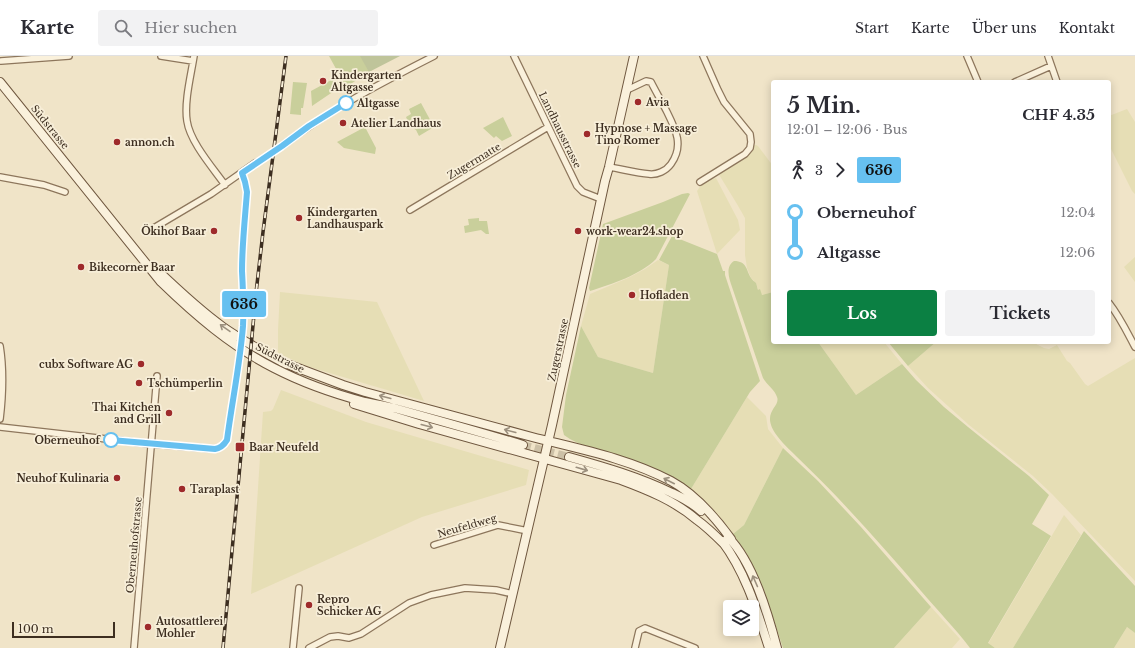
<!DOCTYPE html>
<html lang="de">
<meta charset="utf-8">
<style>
body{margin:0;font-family:"Libre Baskerville",serif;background:#f2f2f3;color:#2b2b33;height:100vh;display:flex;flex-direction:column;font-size:15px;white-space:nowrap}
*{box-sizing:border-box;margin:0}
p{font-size:13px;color:#7c7c81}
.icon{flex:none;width:22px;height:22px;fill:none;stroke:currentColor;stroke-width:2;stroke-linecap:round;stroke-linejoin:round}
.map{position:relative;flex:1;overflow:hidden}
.sheet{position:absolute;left:771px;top:24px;width:340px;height:264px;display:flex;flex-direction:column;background:#fff;border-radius:4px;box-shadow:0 2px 10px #0003}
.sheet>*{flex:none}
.badge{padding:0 8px;border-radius:3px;font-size:14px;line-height:26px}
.buttons{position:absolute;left:723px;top:544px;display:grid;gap:8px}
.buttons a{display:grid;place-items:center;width:36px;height:36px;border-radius:4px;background:#fff;box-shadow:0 2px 10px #0003;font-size:20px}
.scale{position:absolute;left:12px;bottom:10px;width:103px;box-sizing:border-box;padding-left:4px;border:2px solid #3d2e20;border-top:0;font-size:11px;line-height:14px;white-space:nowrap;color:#3d2e20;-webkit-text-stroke:3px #f7eed8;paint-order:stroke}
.map>.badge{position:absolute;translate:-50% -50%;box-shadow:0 0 0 2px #fff}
.legs{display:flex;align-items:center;gap:6px;height:44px;padding:0 16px;font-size:13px}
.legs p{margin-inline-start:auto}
.overview{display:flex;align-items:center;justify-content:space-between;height:68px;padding:0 16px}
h1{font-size:22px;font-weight:700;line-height:30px}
.button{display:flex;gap:8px;margin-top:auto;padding:8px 16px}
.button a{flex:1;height:46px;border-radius:4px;background:#0b8043;color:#fff;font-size:16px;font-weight:700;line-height:46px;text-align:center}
.button a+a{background:#f2f2f3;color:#2b2b33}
ul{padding:0 16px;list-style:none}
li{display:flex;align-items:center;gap:14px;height:40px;font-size:15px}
li i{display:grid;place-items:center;width:6px;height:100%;margin:0 5px;background:currentColor}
li i::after{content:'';width:10px;height:10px;margin:-5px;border:3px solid;border-radius:50%;background:#fff}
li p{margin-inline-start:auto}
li:first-child i{background:linear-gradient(#0000 50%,currentColor 0)}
li:last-child i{background:linear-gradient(currentColor 50%,#0000 0)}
header{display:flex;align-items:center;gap:24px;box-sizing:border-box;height:56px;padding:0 20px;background:#fff;border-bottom:1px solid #e1e1e2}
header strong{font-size:19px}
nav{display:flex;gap:22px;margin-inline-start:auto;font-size:14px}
.search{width:280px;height:36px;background:#f2f2f3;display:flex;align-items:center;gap:10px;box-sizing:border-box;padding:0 14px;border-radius:4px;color:#7c7c81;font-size:15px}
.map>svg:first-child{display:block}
.farmland{fill:#e6deb5}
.green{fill:#c9cf9b}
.cemetery{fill:#bfc49a}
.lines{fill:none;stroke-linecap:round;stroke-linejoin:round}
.street-tunnel{stroke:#ccc0a6;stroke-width:5.5;stroke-dasharray:5.5 3;stroke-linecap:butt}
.secondary-tunnel{stroke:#ccc0a6;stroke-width:8;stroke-dasharray:8 4;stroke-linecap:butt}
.street-casing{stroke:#8d765c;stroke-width:8}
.secondary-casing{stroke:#6f573f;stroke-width:10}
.street{stroke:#faf1dc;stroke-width:5.5}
.secondary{stroke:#faf1dc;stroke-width:8}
.rail-casing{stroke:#3d2e20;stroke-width:3.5}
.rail{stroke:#f7eed8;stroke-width:2;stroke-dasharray:6;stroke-linecap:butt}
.oneway{stroke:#9c907e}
.line-1-casing{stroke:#fff;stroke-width:9}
.line-1{stroke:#66c0f0;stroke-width:6}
.poi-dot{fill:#9e2a2b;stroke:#f7eed8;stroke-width:1.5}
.stop-1-dot{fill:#fff;stroke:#66c0f0;stroke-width:2}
.labels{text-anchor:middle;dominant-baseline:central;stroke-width:3.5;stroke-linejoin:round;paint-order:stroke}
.poi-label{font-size:10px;font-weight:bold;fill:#3d2e20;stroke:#f7eed8;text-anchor:start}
.stop-label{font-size:10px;font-weight:bold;fill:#3d2e20;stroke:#f7eed8;text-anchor:start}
.street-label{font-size:10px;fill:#3d2e20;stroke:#f7eed8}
</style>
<header>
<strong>Karte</strong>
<div class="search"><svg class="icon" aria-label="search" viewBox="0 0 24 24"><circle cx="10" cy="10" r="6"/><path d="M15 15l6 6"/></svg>Hier suchen</div>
<nav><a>Start</a><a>Karte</a><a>Über uns</a><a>Kontakt</a></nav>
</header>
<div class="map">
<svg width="1135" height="592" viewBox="0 0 1135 592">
<rect width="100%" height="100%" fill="#f0e4c8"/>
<path class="farmland" d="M1127,53L1135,66V138L1132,135L1109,89V60Z
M754,89H756L758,90L773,110V236L762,239L758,234L756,227L751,222L747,212L745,199V162L737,148L718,117Z
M716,122L738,164L740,174L717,198L697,135L704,125Z
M1135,201V226L1124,211Z
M658,204L669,209L653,317L598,301L581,270L590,238L628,222L645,213Z
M280,236L377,246L424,345L306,310L278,297V274Z
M818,286H884L902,308L856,339Z
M936,286H1032L1044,292L1049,293L1057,289L1067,305L1070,307L1085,328L1088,330L1135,302V525L1052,438L1033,420L969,369L928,332L908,310Z
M281,334L366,366L529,414L526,429L422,461L251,538L263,356L271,355L273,353Z
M747,341L766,360L768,373L783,392L744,469L733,478L729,472L691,433Z
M1064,459L1081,479L1013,592H995L988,588Z
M931,551L960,583L952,592H894Z
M1127,571L1135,577V592H1114Z"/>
<path class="green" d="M329,0H365L372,14L346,31Z
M335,22L340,31L312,50L311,35Z
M293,26L307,27L303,52H301V59L290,58Z
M421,47L434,71L419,80L416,74L410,70L406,61L411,58L409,53Z
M503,61L512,80L502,85L496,80L494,82L483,72Z
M365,71L376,92L375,98L344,92L337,86Z
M688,137L690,138L656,203C640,219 612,228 590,235L589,232L603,168L663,146L682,138Z
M479,162V165H487L489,178H486L481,174L465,177L464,170L469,169L468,163Z
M672,180L717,198L723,215H725V219L760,325L750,336L691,433C669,418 644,407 619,399C601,393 579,391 564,379L562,371L566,339L581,270L598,301L653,317L669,209L659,204Z
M734,205C747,205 746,214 751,222C753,225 754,225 756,227C757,229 757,232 758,234L760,233L762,239L773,236V286H818L856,339L902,308L916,324L944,351L968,371L1029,420L1049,439L1032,468L1051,480L988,587L995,592H970C955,572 937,554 921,535C894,503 866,472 838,442C825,428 811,415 797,401C790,394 781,386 775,377C761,355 781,351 777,341C775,334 767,329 763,322L732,231C729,222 725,211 734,205Z
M888,286H936L908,310Z
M783,392L818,425L861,471L931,551L894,592H783L764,534L747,498L733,478L744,469Z
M1084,475L1135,530V577L1127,571L1114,592H1013Z"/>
<path class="cemetery" d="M360,0H400L369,16Z"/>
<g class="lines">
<path class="street-tunnel" d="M255,107L282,90"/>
<path class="secondary-tunnel" d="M523,389L569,401"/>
<g class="street-casing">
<path id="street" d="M161,0L193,5
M194,0C191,19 184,46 187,65C190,86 213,112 225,129
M514,0L577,130L583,136L601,143
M967,0L978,26
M1048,0L1057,26
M1,5L69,0
M1015,26L1051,10
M282,90C329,54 381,27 434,0
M609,111C622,113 636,117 649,118C657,119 666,115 671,108C684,90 676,74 667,56C662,46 656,36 651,26L646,25L627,34
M0,121L44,129L65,136
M700,126L745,98L750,92L751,86L750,78L724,46L718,34L703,0
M410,154L548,71
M152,173L211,138L255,107
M1109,247C1120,261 1127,276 1135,291
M0,290C4,315 3,338 0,363
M0,371L151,388L215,393
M434,489L498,469L528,475
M134,592L157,320
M293,592L299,532
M309,592L330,581L338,580L349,582L361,578L409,547L431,539L465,532L496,534L513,538
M635,592L639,575L645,572L695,592"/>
</g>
<g class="secondary-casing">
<path id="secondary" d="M0,26L161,226C195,259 231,290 274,312C301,326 335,338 365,346C375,348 385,350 394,352C437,364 480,376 523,389
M156,213C177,233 199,254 223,271C243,285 265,297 286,308
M282,306L343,329L365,336C421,351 476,366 532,381C579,393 627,402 671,425C695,438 715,461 731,483
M354,348L419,368L621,424C648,434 675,445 697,464C707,471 716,480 725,489
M569,401C605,411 639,421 672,437C683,442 692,447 701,455
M728,481C753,506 768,558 777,592
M722,485C746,517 757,555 769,592
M500,592L552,369L605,125L609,111L634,0"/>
</g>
<use href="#street" class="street"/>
<use href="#secondary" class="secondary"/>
<g class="rail-casing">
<path id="rail" d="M223,592L256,237L263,176L286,0"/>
</g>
<use href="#rail" class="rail"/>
</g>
<defs><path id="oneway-shaft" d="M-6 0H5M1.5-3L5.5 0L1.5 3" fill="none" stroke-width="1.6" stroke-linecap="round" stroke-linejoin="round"/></defs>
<g class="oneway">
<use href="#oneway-shaft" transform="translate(225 272) rotate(-145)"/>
<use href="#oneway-shaft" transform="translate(385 341) rotate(-165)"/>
<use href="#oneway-shaft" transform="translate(427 370) rotate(15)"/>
<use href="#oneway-shaft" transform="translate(510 375) rotate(-165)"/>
<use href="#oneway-shaft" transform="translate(582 413) rotate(16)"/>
<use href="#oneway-shaft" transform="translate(669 425) rotate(-153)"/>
<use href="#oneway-shaft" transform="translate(755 525) rotate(-114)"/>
</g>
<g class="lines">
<g class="line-1-casing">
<path id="line-1" d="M111,384L215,393C221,392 224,389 227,384C232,346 240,308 243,270C244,251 243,233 242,215C242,189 245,162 247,136L245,126L242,117L282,90L309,70L346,47"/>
</g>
<use href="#line-1" class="line-1"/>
</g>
<g class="poi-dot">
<circle cx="323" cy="25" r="4"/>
<circle cx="638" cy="46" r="4"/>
<circle cx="343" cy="67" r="4"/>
<circle cx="587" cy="78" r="4"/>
<circle cx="117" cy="86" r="4"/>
<circle cx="299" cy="162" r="4"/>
<circle cx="214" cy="175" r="4"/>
<circle cx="578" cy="175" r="4"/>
<circle cx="81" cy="211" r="4"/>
<circle cx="632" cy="239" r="4"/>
<circle cx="141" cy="308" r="4"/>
<circle cx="139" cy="327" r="4"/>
<circle cx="169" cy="357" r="4"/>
<rect x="235" y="386" width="10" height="10" rx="2"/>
<circle cx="117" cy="422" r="4"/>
<circle cx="182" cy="433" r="4"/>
<circle cx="309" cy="549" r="4"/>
<circle cx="148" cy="571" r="4"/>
</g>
<g class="stop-1-dot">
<circle cx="346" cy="47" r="7"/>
<circle cx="111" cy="384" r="7"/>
</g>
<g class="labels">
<g class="poi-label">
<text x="331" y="19">Kindergarten<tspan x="331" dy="12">Altgasse</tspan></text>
<text x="646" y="46">Avia</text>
<text x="351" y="67">Atelier Landhaus</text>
<text x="595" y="72">Hypnose + Massage<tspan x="595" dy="12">Tino Romer</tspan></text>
<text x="125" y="86">annon.ch</text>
<text x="307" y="156">Kindergarten<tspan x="307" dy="12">Landhauspark</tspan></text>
<text x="206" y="175" text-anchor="end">Ökihof Baar</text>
<text x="586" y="175">work-wear24.shop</text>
<text x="89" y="211">Bikecorner Baar</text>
<text x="640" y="239">Hofladen</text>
<text x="133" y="308" text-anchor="end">cubx Software AG</text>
<text x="147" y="327">Tschümperlin</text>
<text x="161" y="351" text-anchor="end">Thai Kitchen<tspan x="161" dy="12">and Grill</tspan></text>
<text x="249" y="391">Baar Neufeld</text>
<text x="109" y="422" text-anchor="end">Neuhof Kulinaria</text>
<text x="190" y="433">Taraplast</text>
<text x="317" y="543">Repro<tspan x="317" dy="12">Schicker AG</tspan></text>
<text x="156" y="565">Autosattlerei<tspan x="156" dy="12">Mohler</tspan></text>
</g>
<g class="stop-label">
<text x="357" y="47">Altgasse</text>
<text x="100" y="384" text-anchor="end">Oberneuhof</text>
</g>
<g class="street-label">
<text transform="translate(50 71) rotate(51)">Südstrasse</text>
<text transform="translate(560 74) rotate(64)">Landhausstrasse</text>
<text transform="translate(474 105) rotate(-31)">Zugermatte</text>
<text transform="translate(558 294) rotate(-78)">Zugerstrasse</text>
<text transform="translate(280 302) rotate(27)">Südstrasse</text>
<text transform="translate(467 470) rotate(-16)">Neufeldweg</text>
<text transform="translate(134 489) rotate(-85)">Oberneuhofstrasse</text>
</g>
</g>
</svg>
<div class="buttons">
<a><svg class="icon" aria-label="layers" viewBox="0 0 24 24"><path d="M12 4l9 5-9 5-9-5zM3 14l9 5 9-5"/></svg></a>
</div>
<div class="scale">100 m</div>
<b class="badge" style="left:244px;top:248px;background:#66c0f0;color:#111">636</b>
<section class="sheet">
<div class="overview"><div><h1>5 Min.</h1><p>12:01 – 12:06 · Bus</p></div><b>CHF 4.35</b></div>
<div class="legs"><svg class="icon" aria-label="walk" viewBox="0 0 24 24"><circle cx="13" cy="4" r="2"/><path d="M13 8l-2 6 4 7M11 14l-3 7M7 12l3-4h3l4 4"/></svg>3<svg class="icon" aria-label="forward" viewBox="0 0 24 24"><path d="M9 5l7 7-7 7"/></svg><b class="badge" style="background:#66c0f0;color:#111">636</b></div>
<ul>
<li><i style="color:#66c0f0"></i><b>Oberneuhof</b><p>12:04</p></li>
<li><i style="color:#66c0f0"></i><b>Altgasse</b><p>12:06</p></li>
</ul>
<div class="button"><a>Los</a><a>Tickets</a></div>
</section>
</div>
